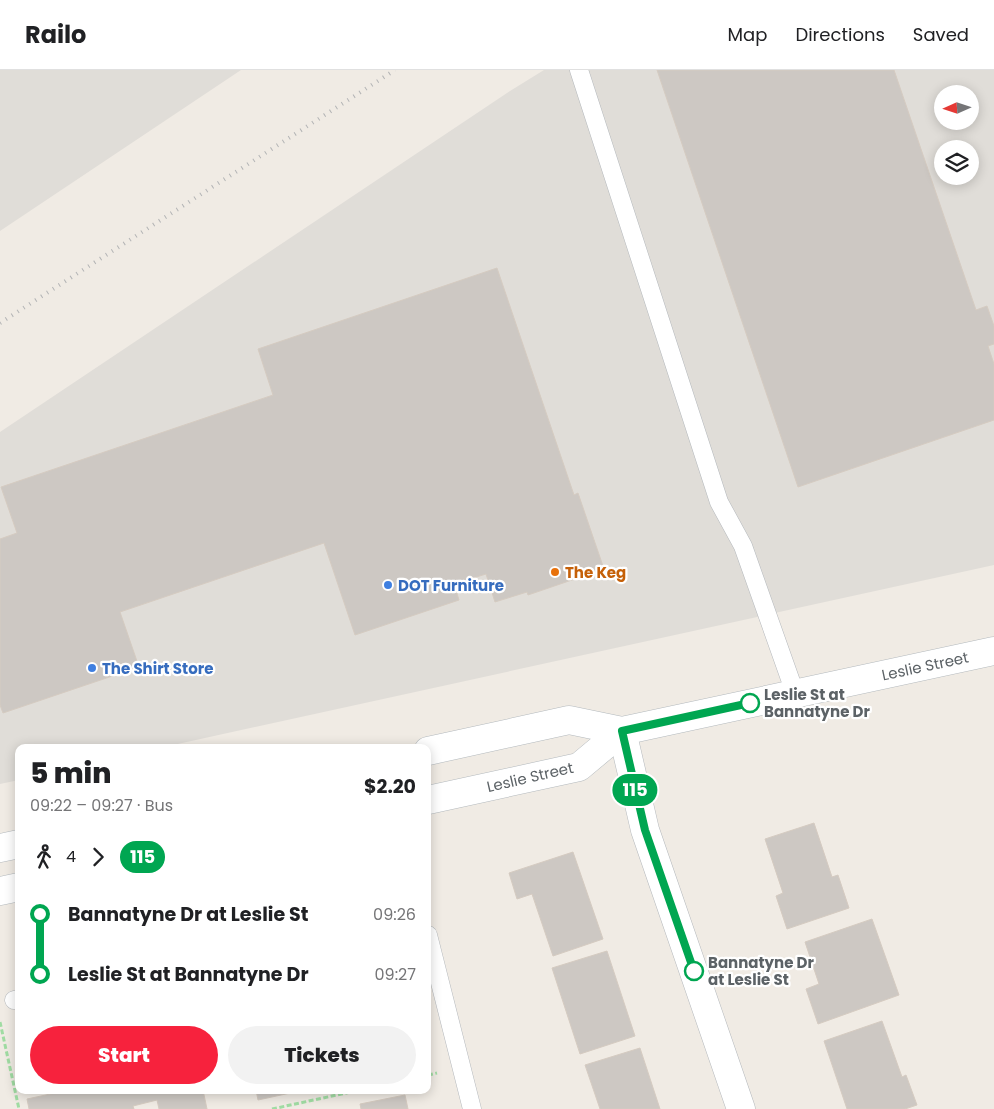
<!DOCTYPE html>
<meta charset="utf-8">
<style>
body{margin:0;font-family:Poppins,sans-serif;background:#f2f2f2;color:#202124;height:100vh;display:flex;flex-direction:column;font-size:19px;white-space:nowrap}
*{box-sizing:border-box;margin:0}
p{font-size:16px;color:#757577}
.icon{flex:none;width:28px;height:28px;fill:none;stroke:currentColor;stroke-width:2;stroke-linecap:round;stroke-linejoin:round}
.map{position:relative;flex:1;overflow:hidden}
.details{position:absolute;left:15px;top:674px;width:416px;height:350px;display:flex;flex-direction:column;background:#fff;border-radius:10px;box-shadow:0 2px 12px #0003}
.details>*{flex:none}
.badge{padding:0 10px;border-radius:16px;font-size:18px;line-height:32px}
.needle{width:32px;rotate:267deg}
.controls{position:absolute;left:934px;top:15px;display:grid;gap:10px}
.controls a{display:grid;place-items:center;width:45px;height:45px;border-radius:50%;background:#fff;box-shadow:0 2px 12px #0003;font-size:25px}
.map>.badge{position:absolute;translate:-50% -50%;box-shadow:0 0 0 2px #fff}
.legs{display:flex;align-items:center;gap:8px;height:55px;padding:0 15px;font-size:16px}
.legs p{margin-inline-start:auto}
.summary{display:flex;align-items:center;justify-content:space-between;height:85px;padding:0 15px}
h1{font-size:28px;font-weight:800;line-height:38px}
.action{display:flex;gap:10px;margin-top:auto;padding:10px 15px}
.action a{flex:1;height:58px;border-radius:30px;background:#f7223d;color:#fff;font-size:20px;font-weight:800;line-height:58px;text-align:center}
.action a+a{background:#f2f2f2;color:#202124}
ul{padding:0 15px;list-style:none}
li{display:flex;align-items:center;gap:18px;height:60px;font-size:19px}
li i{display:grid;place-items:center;width:8px;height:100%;margin:0 6px;background:currentColor}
li i::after{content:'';width:12px;height:12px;margin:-6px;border:4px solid;border-radius:50%;background:#fff}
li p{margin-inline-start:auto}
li:first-child i{background:linear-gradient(#0000 50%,currentColor 0)}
li:last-child i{background:linear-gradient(currentColor 50%,#0000 0)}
header{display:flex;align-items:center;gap:30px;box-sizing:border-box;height:70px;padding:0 25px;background:#fff;border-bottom:1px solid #e0e0e0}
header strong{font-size:24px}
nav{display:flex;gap:28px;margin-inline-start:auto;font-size:18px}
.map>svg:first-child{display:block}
.industrial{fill:#e0ddd8;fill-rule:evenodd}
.building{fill:#cdc8c3;stroke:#d5cbc1}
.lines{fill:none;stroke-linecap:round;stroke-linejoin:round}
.lane-casing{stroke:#b4b8bc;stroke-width:19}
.street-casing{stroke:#b4b8bc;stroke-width:29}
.secondary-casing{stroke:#b3b9bd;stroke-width:29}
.path{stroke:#a0dca3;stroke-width:3;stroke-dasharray:5 2.5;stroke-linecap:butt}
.lane{stroke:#fff;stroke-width:18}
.street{stroke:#fff;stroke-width:28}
.secondary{stroke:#fff;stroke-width:28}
.rail{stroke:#b3b4b5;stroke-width:4;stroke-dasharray:1 6;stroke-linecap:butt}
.line-1-casing{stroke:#fff;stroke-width:11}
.line-1{stroke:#00a651;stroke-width:8}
.food-dot{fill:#e8710a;stroke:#fff;stroke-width:2}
.shop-dot{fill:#3f7fe0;stroke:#fff;stroke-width:2}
.stop-1-dot{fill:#fff;stroke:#00a651;stroke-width:2.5}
.labels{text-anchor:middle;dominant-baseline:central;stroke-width:4.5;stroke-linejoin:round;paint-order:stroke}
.food-label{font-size:15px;font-weight:bold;fill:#c56008;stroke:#fff;text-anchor:start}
.shop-label{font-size:15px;font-weight:bold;fill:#366cbe;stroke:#fff;text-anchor:start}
.street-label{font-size:15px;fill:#5c6266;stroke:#fff}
.stop-label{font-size:15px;font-weight:bold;fill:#5c6266;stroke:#fff;text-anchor:start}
</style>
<header>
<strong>Railo</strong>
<nav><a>Map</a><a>Directions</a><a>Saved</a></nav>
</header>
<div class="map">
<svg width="994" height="1039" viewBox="0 0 994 1039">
<rect width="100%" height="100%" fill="#f0ebe4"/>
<path class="industrial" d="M0,0H241L0,161Z
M544,0H994V495L164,677L19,678V710L0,714V362L510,21ZM942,24H970V51H942ZM942,79H970V106H942Z"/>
<path class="building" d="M657,0H894L976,240L987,236L994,256V274L988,276L994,294V350L798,417Z
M497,198L574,425L578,423L604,499L528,525L527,522L495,532L486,504L454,514L459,530L355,565L324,473L120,542L139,597L3,643L0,635V469L17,463L1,417L273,325L258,279Z
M814,753L832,807L838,805L849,838L787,859L776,826L783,823L765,769Z
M573,782L603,869L553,886L532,824L517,829L509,803Z
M872,849L899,925L818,954L806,919L819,914L805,872Z
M607,881L635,966L580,984L552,898Z
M882,951L902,1007L906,1005L917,1035L905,1039H847L824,971Z
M640,978L660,1039H600L585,995Z
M54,1020H203L207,1039H159L157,1030L133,1036L134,1039H29L27,1029L55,1023Z
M256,1020H304L258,1030Z
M405,1025L408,1039H361L360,1034Z"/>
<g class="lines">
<g class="lane-casing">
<path id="lane" d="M579,0L719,432L743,476L795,623
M428,865L472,1039
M14,930L19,929"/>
</g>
<g class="street-casing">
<path id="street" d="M622,661L645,760L741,1039"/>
</g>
<g class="secondary-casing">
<path id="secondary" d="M428,681L569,650L622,661L994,581
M428,730L579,697L622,661
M0,778L19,774
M0,821L19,817"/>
</g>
<path class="path" d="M0,952L19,1039
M428,1005L437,1003
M272,1039L360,1020"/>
<use href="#lane" class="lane"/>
<use href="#street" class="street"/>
<use href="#secondary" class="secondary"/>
<path class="rail" d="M0,253L395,0"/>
</g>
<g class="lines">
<g class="line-1-casing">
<path id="line-1" d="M694,901L645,760L622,661L750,633"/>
</g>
<use href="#line-1" class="line-1"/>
</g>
<circle class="food-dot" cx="555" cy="502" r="5"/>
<g class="shop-dot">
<circle cx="388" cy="515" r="5"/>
<circle cx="92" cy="598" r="5"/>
</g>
<g class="stop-1-dot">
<circle cx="750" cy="633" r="9"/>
<circle cx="694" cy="901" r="9"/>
</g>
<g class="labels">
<g class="food-label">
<text x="565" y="502">The Keg</text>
</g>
<g class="shop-label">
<text x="398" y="515">DOT Furniture</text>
<text x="102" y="598">The Shirt Store</text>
</g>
<g class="street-label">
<text transform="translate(925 596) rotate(-12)">Leslie Street</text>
<text transform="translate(530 707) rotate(-13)">Leslie Street</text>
</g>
<g class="stop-label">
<text x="764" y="624">Leslie St at<tspan x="764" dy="17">Bannatyne Dr</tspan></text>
<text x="708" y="892">Bannatyne Dr<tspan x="708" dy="17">at Leslie St</tspan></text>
</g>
</g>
</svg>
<div class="controls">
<a><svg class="needle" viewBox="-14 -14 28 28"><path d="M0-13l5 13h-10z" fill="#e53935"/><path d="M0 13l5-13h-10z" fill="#757577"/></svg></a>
<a><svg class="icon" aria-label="layers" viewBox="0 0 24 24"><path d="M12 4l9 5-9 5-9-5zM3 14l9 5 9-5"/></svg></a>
</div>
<b class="badge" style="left:635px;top:720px;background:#00a651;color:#fff">115</b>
<section class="details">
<div class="summary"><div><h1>5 min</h1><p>09:22 – 09:27 · Bus</p></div><b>$2.20</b></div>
<div class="legs"><svg class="icon" aria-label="walk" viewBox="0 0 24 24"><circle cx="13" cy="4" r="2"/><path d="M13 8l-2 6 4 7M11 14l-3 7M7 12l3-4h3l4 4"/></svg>4<svg class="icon" aria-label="forward" viewBox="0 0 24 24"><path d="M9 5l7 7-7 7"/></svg><b class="badge" style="background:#00a651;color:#fff">115</b></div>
<ul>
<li><i style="color:#00a651"></i><b>Bannatyne Dr at Leslie St</b><p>09:26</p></li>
<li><i style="color:#00a651"></i><b>Leslie St at Bannatyne Dr</b><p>09:27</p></li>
</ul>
<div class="action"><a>Start</a><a>Tickets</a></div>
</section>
</div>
